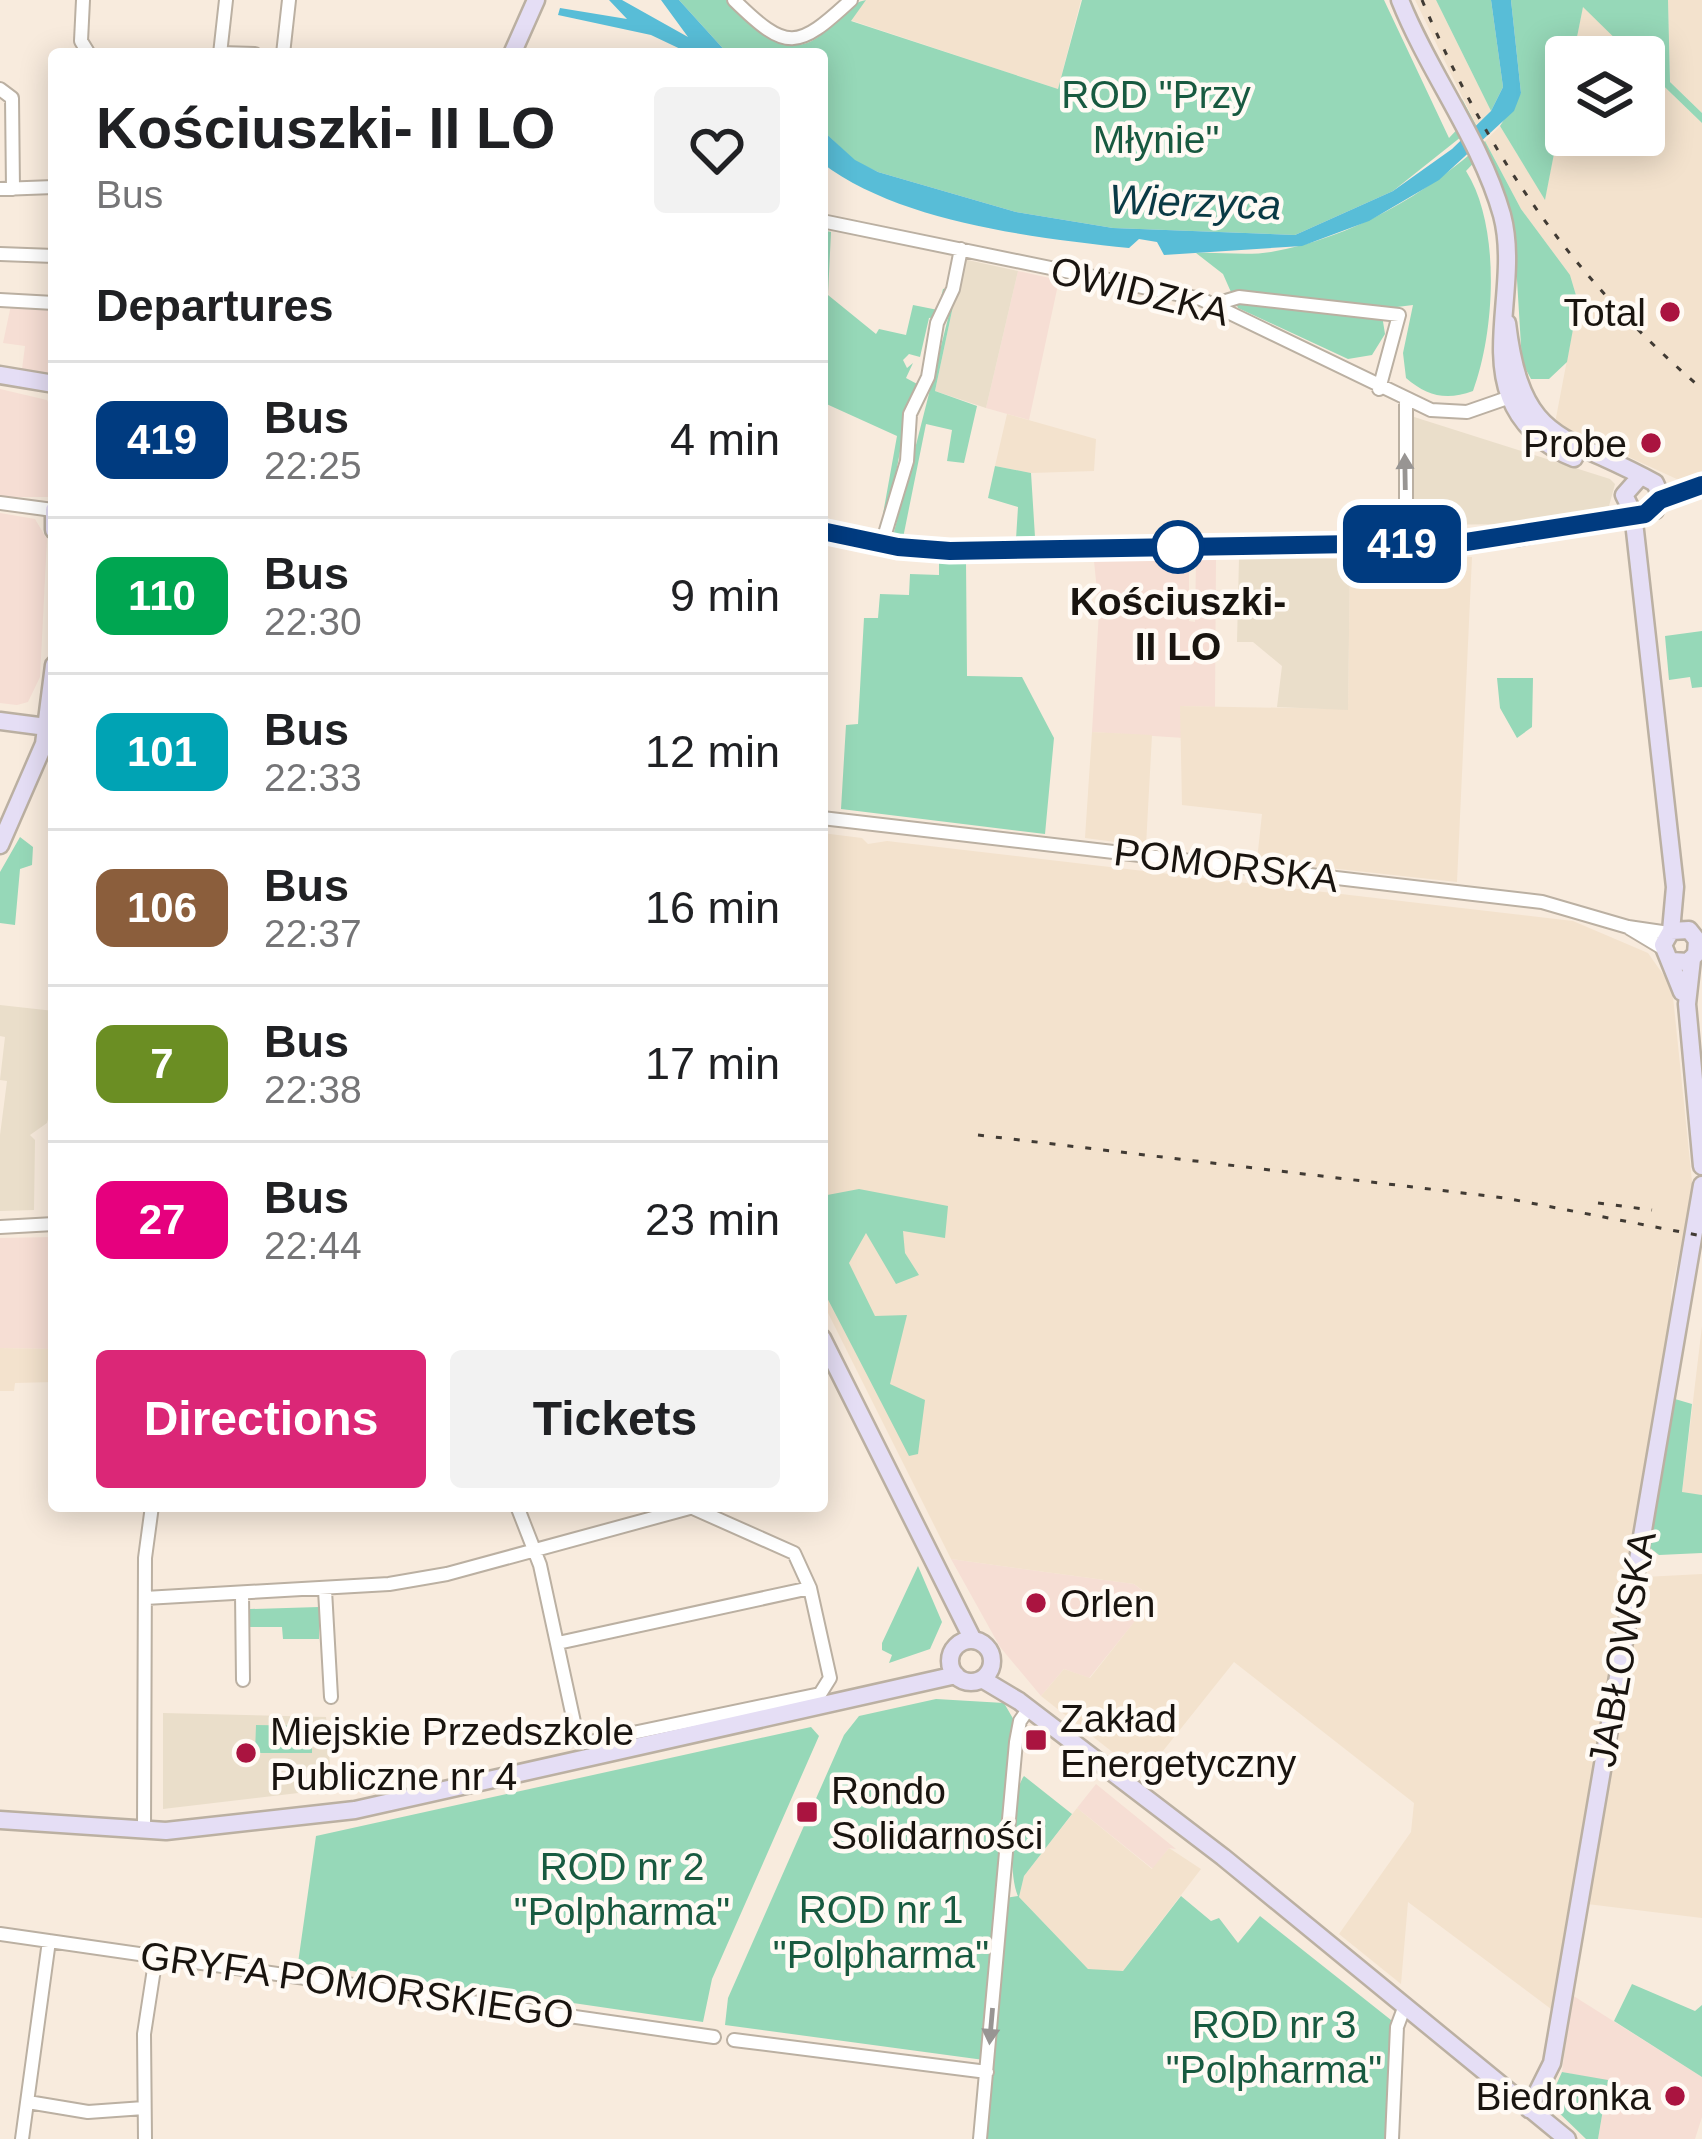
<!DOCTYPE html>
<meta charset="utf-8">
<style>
body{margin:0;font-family:Helvetica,sans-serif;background:#f2f2f2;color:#202124;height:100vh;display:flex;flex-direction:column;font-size:45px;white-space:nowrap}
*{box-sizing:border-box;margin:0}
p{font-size:39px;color:#757577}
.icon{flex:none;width:66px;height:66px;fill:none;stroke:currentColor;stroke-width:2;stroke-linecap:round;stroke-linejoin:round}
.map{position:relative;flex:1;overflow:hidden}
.details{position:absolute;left:48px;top:48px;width:780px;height:1464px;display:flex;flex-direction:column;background:#fff;border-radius:12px;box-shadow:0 6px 30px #0003}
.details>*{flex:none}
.badge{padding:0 24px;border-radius:18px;font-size:42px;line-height:78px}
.controls{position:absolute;left:1545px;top:36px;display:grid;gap:24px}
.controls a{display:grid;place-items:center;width:120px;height:120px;border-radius:12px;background:#fff;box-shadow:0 6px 30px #0003;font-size:60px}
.map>.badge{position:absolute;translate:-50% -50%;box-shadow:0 0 0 6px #fff}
h2{padding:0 48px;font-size:45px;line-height:108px}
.round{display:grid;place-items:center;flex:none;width:126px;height:126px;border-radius:12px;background:#f2f2f2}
.headline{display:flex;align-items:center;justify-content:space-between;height:204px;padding:0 48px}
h1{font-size:57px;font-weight:600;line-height:90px}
.primary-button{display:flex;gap:24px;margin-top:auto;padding:24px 48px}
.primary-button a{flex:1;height:138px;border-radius:12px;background:#db2777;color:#fff;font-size:48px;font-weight:600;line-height:138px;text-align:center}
.primary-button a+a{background:#f2f2f2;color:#202124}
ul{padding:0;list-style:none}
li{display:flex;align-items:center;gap:36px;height:156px;padding:0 48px;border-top:3px solid #e0e0e0}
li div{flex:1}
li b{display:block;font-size:45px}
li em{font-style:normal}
li .badge{min-width:132px;font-weight:700;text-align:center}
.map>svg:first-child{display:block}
.commercial{fill:#f6ded4}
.built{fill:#f3e2cd}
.education{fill:#eadeca}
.green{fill:#96d8b8}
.water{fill:#58bdd7}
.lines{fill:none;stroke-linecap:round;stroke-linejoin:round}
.street-casing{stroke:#bbb0a2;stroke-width:16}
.secondary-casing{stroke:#bbb0a2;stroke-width:21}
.street{stroke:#fff;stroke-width:12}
.secondary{stroke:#e5def5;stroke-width:16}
.rail{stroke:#413b34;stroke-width:3;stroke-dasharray:6 12;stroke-linecap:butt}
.oneway{fill:#989593}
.line-casing{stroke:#fff;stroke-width:27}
.line{stroke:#003b80;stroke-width:18}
.poi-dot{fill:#aa1440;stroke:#fffaf4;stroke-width:4.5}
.stop-dot{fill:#fff;stroke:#003b80;stroke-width:6}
.labels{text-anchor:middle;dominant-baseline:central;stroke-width:9;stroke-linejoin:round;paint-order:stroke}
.park-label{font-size:39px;fill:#185a40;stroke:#fffaf4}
.street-label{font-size:39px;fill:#19140f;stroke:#fffaf4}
.poi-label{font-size:39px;fill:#19140f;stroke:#fffaf4;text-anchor:start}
.stop-label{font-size:39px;font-weight:bold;fill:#19140f;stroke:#fffaf4}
.water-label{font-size:42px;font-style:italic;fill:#0a3a45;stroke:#fffaf4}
</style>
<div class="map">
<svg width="1702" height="2139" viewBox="0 0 1702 2139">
<rect width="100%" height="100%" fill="#f8ebdd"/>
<path class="commercial" d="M1018,271L1059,280L1029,420L986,408Z
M11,305L54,307V375L22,369L25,346L3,343Z
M0,389L47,400L54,416L51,497H0Z
M0,513L35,519L47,539L40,677L28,702L17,705L0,703Z
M1196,559H1216L1215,707L1180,706L1184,738L1092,732L1099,611L1094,561L1189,560V621L1195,622Z
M54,1237V1349L0,1348V1238Z
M951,1559L1134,1584L1153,1599L1089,1678L1064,1669L1041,1696L1000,1647Z
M1096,1784L1176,1849L1169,1848L1153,1869L1077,1808Z
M1572,1995L1702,2077V2117L1695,2139H1598L1608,2081L1562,2072Z"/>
<path class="built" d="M866,0H1081L1058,89L850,20Z
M1415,0H1436L1491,111L1476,125Z
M1668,0H1702V113L1670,82Z
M1583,6L1634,57H1573Z
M1644,67L1702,123V471L1681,481L1555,423L1578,302L1570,275L1521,209L1485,141L1500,126L1545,199L1566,92V135H1644Z
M1007,414L1096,439L1094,471L1031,473L995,466Z
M1472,557L1457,882L1257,860L1262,814L1182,805L1180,706L1348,709L1350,559Z
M1092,732L1152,735L1146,846L1085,838Z
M822,833L862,838L868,844L887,841L1573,921L1648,953L1672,987L1693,1191L1671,1293V1319L1551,2009L1408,1902L1401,1984L1339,1934L1411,1832L1414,1803L1234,1662L1143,1776L1041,1696L1064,1669L1090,1678L1153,1598L1134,1584L951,1559L822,1301Z
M1702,1326V1495L1682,1493Z
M0,1348L54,1349V1382L15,1383L14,1391H0Z
M1702,1574V1918L1587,1904L1644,1577Z
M1077,1808L1152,1869L1169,1848L1201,1869L1122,1972L1088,1969L1019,1897L1024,1876Z"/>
<path class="education" d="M963,259L1018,271L986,408L935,391Z
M1411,416L1610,479L1615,484L1609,506L1528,524L1410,525Z
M1239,558L1350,559L1348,710L1277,707L1282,666L1253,642H1237Z
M0,1005L54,1011V1096L47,1123L30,1135L35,1140L34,1210L0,1211V1135L7,1081L0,1080L5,1037L0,1036Z
M163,1713L326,1717L332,1789L163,1809Z"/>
<path class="green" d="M679,0H726C757,29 789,68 829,28C840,16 850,3 866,0L851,21L1058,89L1082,0H1384L1449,138L1466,120L1462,99L1476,125L1393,191L1295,235L1113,228L1016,212L878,172L855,161L822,130V54H728Z
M1436,0H1491L1503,87L1491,111Z
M1511,0H1668L1670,82L1702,113V123L1644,67V57H1634L1583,7L1573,57H1566V92L1545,200L1500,126L1521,93Z
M1485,141L1521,209L1570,275L1578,302L1567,362L1549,379H1531L1522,362L1515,247L1508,209L1483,153L1466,171C1501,226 1495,332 1473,391C1446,401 1427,396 1406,378L1403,353L1413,305L1381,309L1385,334L1372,355L1348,359L1238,308L1223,274L1196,253C1220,252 1248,256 1271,252C1351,238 1426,195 1485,141Z
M822,230L831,232L828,295L876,334L879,329L906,335L913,305L938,310L943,289L949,288L938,317L929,318L920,357L909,354L903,360L907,368L913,363L906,378L919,385L909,404L888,515L883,514L897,436L822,402Z
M963,259L935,391L977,406L964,463L947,461L952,430L926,424L903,538L893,536Z
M995,466L1031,473L1035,537L1016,539L1018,507L988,498Z
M939,561H966L967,676L1022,677L1054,738L1045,834L841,809L846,725L858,724L864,618H878L880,594L909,595L910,574L939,575Z
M1702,631V687L1692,688L1690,677L1669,680L1665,636Z
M1497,678H1533L1532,727L1517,738L1500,708Z
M20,837L33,847L32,865L20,869L15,925L0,923V872Z
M859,1189L948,1206L945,1238L903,1231L905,1253L919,1275L896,1284L866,1233L849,1263L875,1316L907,1315L890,1384L925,1400L918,1454L909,1456L822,1288V1196Z
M1675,1399L1692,1404L1682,1492L1702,1495V1553L1659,1555L1649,1547Z
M918,1566L942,1622L930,1649L889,1663L892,1655L882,1650V1643Z
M319,1607V1639H283L282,1627H249L250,1609Z
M936,1699L1004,1703L1015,1722L984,2060L725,2025L728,1998L844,1735L859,1716Z
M256,1725L312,1726V1753H255Z
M811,1727L819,1736L712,1979L703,2022L298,1963L316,1836Z
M1024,1776L1072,1814L1024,1876L1019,1897L1088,1969L1123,1971L1181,1896L1211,1921L1219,1918L1238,1943L1260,1916L1391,2020L1387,2139H986L1005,1898L1018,1896C1008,1876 1010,1794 1024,1776Z
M1632,1984L1695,2011L1702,2005V2077L1614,2021Z
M1562,2072L1608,2080L1598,2139H1586L1554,2108L1552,2094Z"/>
<path class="water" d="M609,0H622L688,37L661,0H679L728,54H691L651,35L558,15L560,8L627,19Z
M1491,0H1511L1521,93L1514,111L1439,180L1369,221L1302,246L1164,255L1157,242L1139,239L1129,248C1034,238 899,222 822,163V130L855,160L878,172L1016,212L1113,228L1295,235L1393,191L1452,149L1491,111L1503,87Z"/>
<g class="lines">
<g class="street-casing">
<path id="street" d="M83,0L81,41L89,54
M734,0C787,52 797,50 851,0
M221,53L255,54
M220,54L226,0
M283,54L289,0
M0,89L12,98L13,189
M0,189L54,187
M822,221L1201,299L1431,410L1467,412L1516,395
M0,254L54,256
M0,300L54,303
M1216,304L1239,297L1399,315L1379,389
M0,503L53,510
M884,537L907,461L910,414L928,377L937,323L953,289L961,249
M1406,544V401
M822,818L1542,902L1628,927L1669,933
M1629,928L1664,949
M0,1227L54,1224
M517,1506L540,1565L577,1736L585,1743L820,1694L830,1678L810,1588
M325,1590L331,1697
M242,1594L243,1680
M145,1598L389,1584L447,1574L697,1506
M558,1643L810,1588L794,1553L695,1509
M144,1831L145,1558L152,1506
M0,1934L714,2037
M734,2040L987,2072
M28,2102L88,2112L144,2108
M22,2139L49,1941
M145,2139L144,2034L156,1956
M980,2139L1016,1742L1020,1721L1029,1708
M1392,2139L1397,2027L1404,2008"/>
</g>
<g class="secondary-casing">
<path id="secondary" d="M1400,0C1429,73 1481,140 1502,215C1518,275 1489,344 1510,397C1521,426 1546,447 1574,458
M512,54L536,0
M0,375L54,384
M1660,500L1702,485
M54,510V530
M1633,513L1675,887L1671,931
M1633,513L1624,495L1639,478
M822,531L931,550L1428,544L1518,537L1655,510L1660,494L1655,483C1564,432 1522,447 1507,323
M0,721L54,728
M0,845L44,744L54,665
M1692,959L1687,1004L1702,1166
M1672,961L1688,962L1696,954L1697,940L1689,930L1671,931L1663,945L1682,992
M822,1338L973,1640
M950 1661a21 21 0 1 1 42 0a21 21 0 1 1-42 0Z
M982,1679L1019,1701L1223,1857L1567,2139
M0,1820L166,1831L355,1810L956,1675
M1529,2109L1552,2063L1702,1185"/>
</g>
<use href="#street" class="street"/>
<use href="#secondary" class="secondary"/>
<path class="rail" d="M1422,0C1489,158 1572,277 1702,389
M978,1135L1505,1198L1702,1236
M1598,1203L1652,1210"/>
</g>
<defs><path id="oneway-solid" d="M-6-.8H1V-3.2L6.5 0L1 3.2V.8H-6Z" transform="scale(3)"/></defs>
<g class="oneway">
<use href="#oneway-solid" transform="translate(1405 472) rotate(-91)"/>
<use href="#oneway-solid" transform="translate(991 2026) rotate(95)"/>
</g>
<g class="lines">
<g class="line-casing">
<path id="line" d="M822,531L898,547L950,551L1466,542L1645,514L1660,500L1702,485"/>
</g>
<use href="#line" class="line"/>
</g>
<g class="poi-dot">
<circle cx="1670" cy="312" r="12"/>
<circle cx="1651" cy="443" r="12"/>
<circle cx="1036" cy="1603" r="12"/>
<rect x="1024" y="1728" width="24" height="24" rx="6"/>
<circle cx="246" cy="1753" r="12"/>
<rect x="795" y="1800" width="24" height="24" rx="6"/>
<circle cx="1675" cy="2096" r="12"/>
</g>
<circle class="stop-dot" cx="1178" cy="547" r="24"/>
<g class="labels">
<g class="park-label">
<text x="1156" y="94">ROD "Przy<tspan x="1156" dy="45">Młynie"</tspan></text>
<text x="622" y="1866">ROD nr 2<tspan x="622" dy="45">"Polpharma"</tspan></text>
<text x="881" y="1909">ROD nr 1<tspan x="881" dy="45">"Polpharma"</tspan></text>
<text x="1274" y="2024">ROD nr 3<tspan x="1274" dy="45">"Polpharma"</tspan></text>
</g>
<g class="street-label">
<text transform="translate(1140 291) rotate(14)">OWIDZKA</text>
<text transform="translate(1226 865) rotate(7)">POMORSKA</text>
<text transform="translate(1622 1649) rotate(-80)">JABŁOWSKA</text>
<text transform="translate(357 1985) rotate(8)">GRYFA POMORSKIEGO</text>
</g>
<g class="poi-label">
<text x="1646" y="312" text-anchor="end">Total</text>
<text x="1627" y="443" text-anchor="end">Probe</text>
<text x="1060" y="1603">Orlen</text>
<text x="1060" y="1718">Zakład<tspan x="1060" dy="45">Energetyczny</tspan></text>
<text x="270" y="1731">Miejskie Przedszkole<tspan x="270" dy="45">Publiczne nr 4</tspan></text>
<text x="831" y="1790">Rondo<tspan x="831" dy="45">Solidarności</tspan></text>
<text x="1651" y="2096" text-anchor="end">Biedronka</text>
</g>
<g class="stop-label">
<text x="1178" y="601">Kościuszki-<tspan x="1178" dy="45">II LO</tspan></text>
</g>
<g class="water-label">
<text transform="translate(1195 202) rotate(2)">Wierzyca</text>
</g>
</g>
</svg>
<div class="controls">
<a><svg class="icon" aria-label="layers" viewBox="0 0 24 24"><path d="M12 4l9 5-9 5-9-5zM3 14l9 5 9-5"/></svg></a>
</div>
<b class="badge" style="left:1402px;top:544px;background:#003b80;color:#fff">419</b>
<section class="details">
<div class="headline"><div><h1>Kościuszki- II LO</h1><p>Bus</p></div><a class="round"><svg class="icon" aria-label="heart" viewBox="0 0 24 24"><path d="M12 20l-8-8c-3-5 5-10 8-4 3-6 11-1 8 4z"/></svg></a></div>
<h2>Departures</h2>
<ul>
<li><span class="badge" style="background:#003b80;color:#fff">419</span><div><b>Bus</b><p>22:25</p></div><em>4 min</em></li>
<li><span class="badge" style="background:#00a651;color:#fff">110</span><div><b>Bus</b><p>22:30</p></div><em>9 min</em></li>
<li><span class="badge" style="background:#00a3b4;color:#fff">101</span><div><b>Bus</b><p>22:33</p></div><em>12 min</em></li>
<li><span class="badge" style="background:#8b5e3c;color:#fff">106</span><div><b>Bus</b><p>22:37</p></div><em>16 min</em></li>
<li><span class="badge" style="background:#6b8e23;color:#fff">7</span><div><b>Bus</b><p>22:38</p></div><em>17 min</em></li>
<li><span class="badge" style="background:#e6007e;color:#fff">27</span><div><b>Bus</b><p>22:44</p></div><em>23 min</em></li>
</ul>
<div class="primary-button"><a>Directions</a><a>Tickets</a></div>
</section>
</div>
